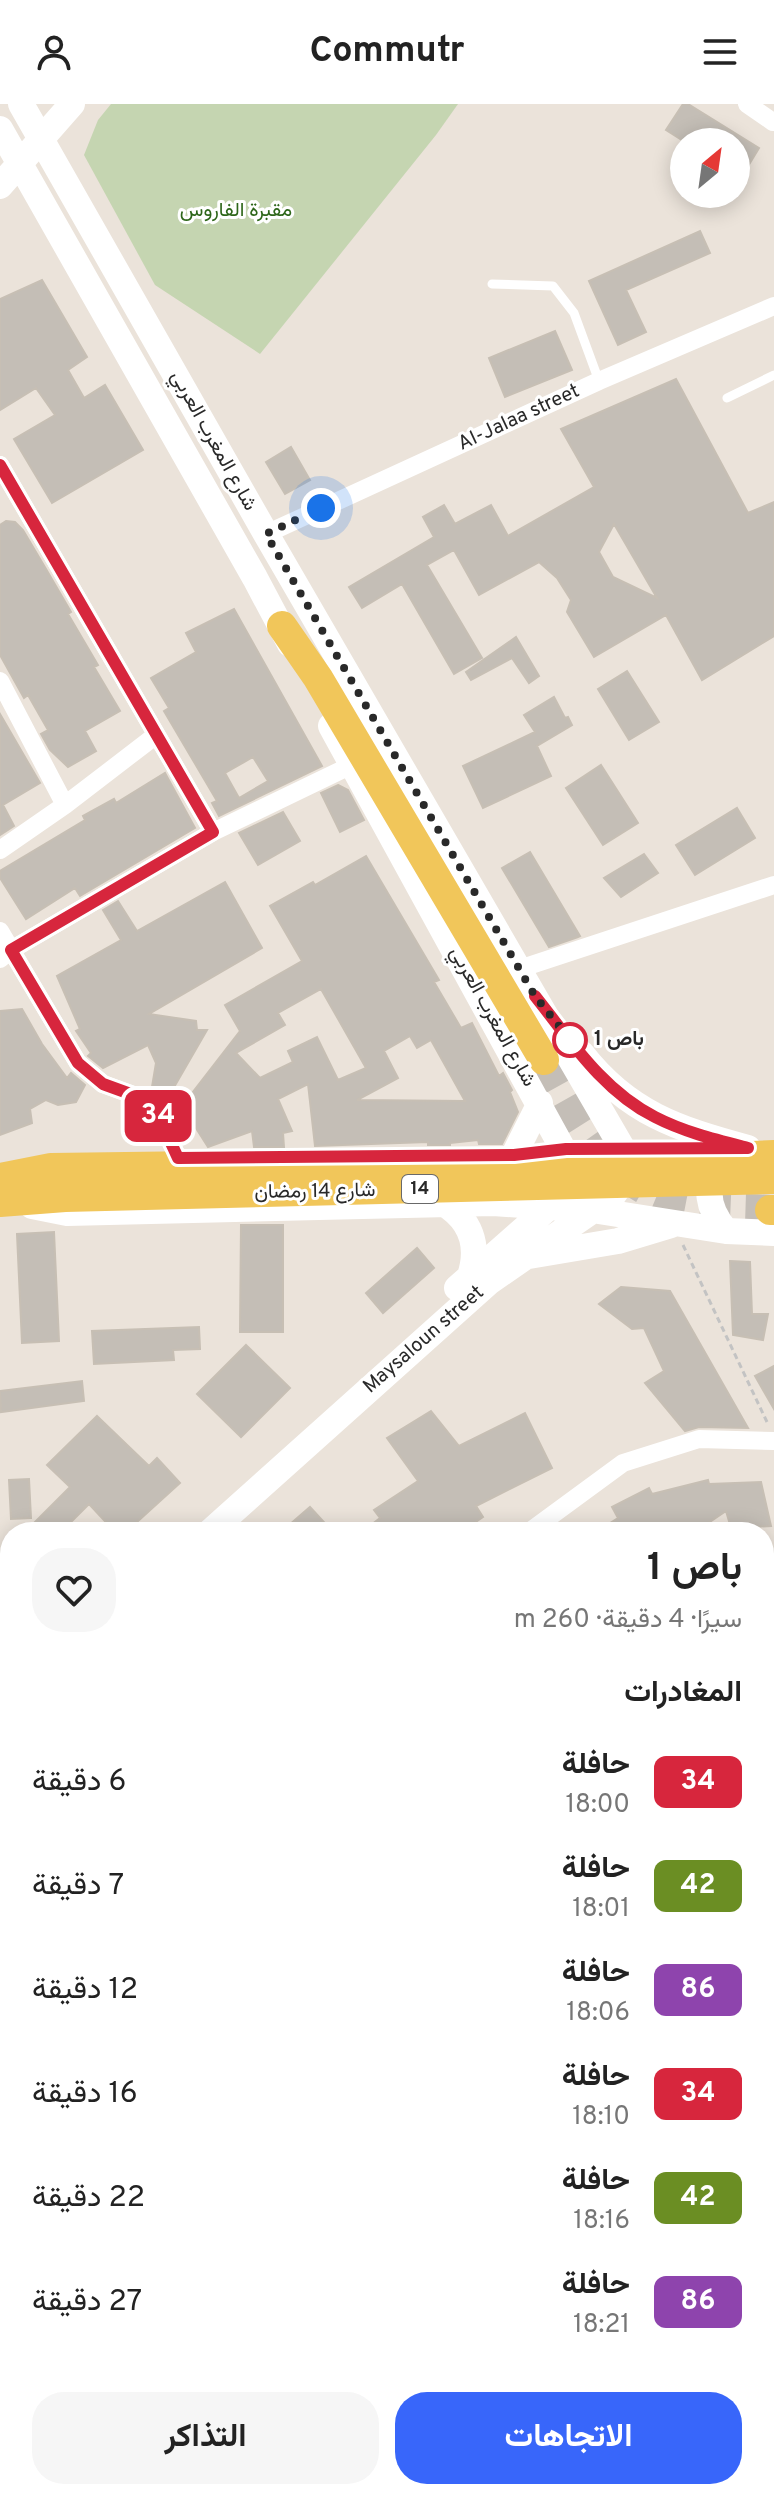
<!DOCTYPE html>
<html lang="ar">
<meta charset="utf-8">
<style>
body{margin:0;font-family:Overpass,Vazirmatn,sans-serif;background:#f6f6f6;color:#222;direction:rtl;height:100vh;display:flex;flex-direction:column;font-size:30px;white-space:nowrap}
*{box-sizing:border-box;margin:0}
p{font-size:26px;color:#767676}
.icon{flex:none;width:44px;height:44px;fill:none;stroke:currentColor;stroke-width:2;stroke-linecap:round;stroke-linejoin:round}
.map{position:relative;flex:1;overflow:hidden;direction:ltr}
.sheet{position:absolute;left:0px;top:1418px;width:774px;height:978px;display:flex;flex-direction:column;background:#fff;border-radius:32px 32px 0 0;box-shadow:0 4px 20px #0003;direction:rtl}
.sheet>*{flex:none}
.badge{padding:0 16px;border-radius:12px;font-size:28px;line-height:52px}
.needle{width:52px;rotate:29deg}
.buttons{position:absolute;left:670px;top:24px;display:grid;gap:16px}
.buttons a{display:grid;place-items:center;width:80px;height:80px;border-radius:50%;background:#fff;box-shadow:0 4px 20px #0003;font-size:40px}
.you{position:absolute;width:40px;height:40px;margin:-20px;border:6px solid #fff;border-radius:50%;background:#1a73e8;box-shadow:0 0 0 12px #1a73e833}
.map>.badge{position:absolute;translate:-50% -50%;box-shadow:0 0 0 4px #fff}
h2{padding:0 32px;font-size:30px;line-height:72px}
.round{display:grid;place-items:center;flex:none;width:84px;height:84px;border-radius:32px;background:#f6f6f6}
.summary{display:flex;align-items:center;justify-content:space-between;height:136px;padding:0 32px}
h1{font-size:38px;font-weight:700;line-height:60px}
.cta{display:flex;gap:16px;margin-top:auto;padding:16px 32px}
.cta a{flex:1;height:92px;border-radius:32px;background:#3866fa;color:#fff;font-size:32px;font-weight:700;line-height:92px;text-align:center}
.cta a+a{background:#f6f6f6;color:#222}
ul{padding:0;list-style:none}
li{display:flex;align-items:center;gap:24px;height:104px;padding:0 32px}
li div{flex:1}
li b{display:block;font-size:30px}
li em{font-style:normal}
li .badge{min-width:88px;font-weight:700;text-align:center}
header{display:flex;justify-content:space-between;align-items:center;height:104px;padding:0 32px;background:#fff;font-size:36px;font-weight:700}
.map>svg:first-child{display:block}
.education{fill:#ede0c9}
.cemetery{fill:#c5d5b1}
.building{fill:#c4beb6;stroke:#c7bfb4;stroke-width:2;fill-rule:evenodd}
.lines{fill:none;stroke-linecap:round;stroke-linejoin:round}
.primary-tunnel{stroke:#c4beb7;stroke-width:30;stroke-dasharray:30 15;stroke-linecap:butt}
.path{stroke:#c3c3c3;stroke-width:3;stroke-dasharray:6 4;stroke-linecap:butt}
.lane{stroke:#fff;stroke-width:9}
.street{stroke:#fff;stroke-width:18}
.secondary{stroke:#fff;stroke-width:26}
.primary{stroke:#f1c65a;stroke-width:30}
.line-casing{stroke:#fff;stroke-width:18}
.line{stroke:#d7263d;stroke-width:12}
.walk{stroke:#292929;stroke-width:8;stroke-dasharray:0 14.4}
.stop-dot{fill:#fff;stroke:#d7263d;stroke-width:4}
.labels{text-anchor:middle;dominant-baseline:central;stroke-width:6;stroke-linejoin:round;paint-order:stroke}
.shield{fill:#fff;stroke:#696969;stroke-width:2}
.shield-label{font-size:18px;font-weight:bold;fill:#292929}
.park-label{font-size:20px;fill:#2d6619;stroke:#fff}
.street-label{font-size:20px;fill:#292929;stroke:#fff}
.stop-label{font-size:20px;font-weight:bold;fill:#292929;stroke:#fff;text-anchor:start}
</style>
<header><svg class="icon" aria-label="menu" viewBox="0 0 24 24"><path d="M4 6h16M4 12h16M4 18h16"/></svg>Commutr<svg class="icon" aria-label="person" viewBox="0 0 24 24"><circle cx="12" cy="8" r="4"/><path d="M4 21q1-7 8-7t8 7"/></svg></header>
<div class="map">
<svg width="774" height="2395" viewBox="0 0 774 2395">
<rect width="100%" height="100%" fill="#ebe3da"/>
<path class="education" d="M501,2386H687L693,2395H491Z"/>
<path class="cemetery" d="M111,0H458L436,31L260,250L155,181L84,51L98,16Z"/>
<path class="building" d="M683,0H688L759,44L736,82V38H685L666,26Z
M700,127L710,149L626,186L646,228L618,241L589,177Z
M42,176L87,253L68,266L84,294L105,281L143,346L52,399L14,335L55,311L36,284L0,306V195Z
M555,227L572,266L505,293L489,254Z
M676,275L748,409L774,398V532L702,576L666,511L594,553L567,508L571,496L557,474L539,458L479,491L454,446L427,461L482,554L454,570L402,480L362,504L349,483L434,433L423,413L444,401L455,420L491,401L508,432L594,383L561,325ZM614,420L657,494L613,473L599,448Z
M291,343L310,376L285,390L266,358Z
M6,417L15,418L23,426L46,465L71,508L68,510L98,561L94,563L120,607L85,627L96,647L68,663L50,646L41,630L48,626L28,591L24,594L0,551V421Z
M234,505L322,662L219,712L212,699L217,697L164,607L169,604L151,574L196,548L186,529ZM253,653L268,677L239,694L225,669Z
M516,533L539,572L529,579L512,554L471,576L466,568Z
M627,567L659,618L629,636L598,585Z
M554,593L565,614L568,613L572,621L537,642L551,672L483,704L463,662L535,628L524,611Z
M0,610L40,679L3,701L14,722L0,731Z
M601,661L638,719L603,741L566,684Z
M165,669L195,724L80,792L75,784L26,815L0,774V767L85,716L83,712L114,695L116,699Z
M338,681L348,686L364,716L340,728L321,689Z
M737,704L755,734L695,771L676,741Z
M283,708L300,737L258,761L239,729Z
M530,748L580,832L578,833L549,843L502,764Z
M644,750L658,769L621,793L604,774Z
M366,752L439,876L434,878L461,924L472,919L499,972L503,969L512,986L510,988L518,1008L502,1040H479L478,1036L450,1039V1041H428V1038L315,1042L308,980L278,995L292,1027L283,1029L284,1043H254L252,1027L208,1043L182,1002L240,927L225,901L302,857L270,802L313,778L315,781ZM321,885L366,964L338,976L317,933L288,947L293,958L260,974L236,949L285,921L278,909ZM410,932L417,944L431,936L465,997L357,996L398,974L384,947Z
M225,778L262,844L149,910L196,917L197,926H207L166,997L156,994L151,989L156,959L148,941L103,964L88,952L91,949L76,927L80,925L57,872L121,836L103,806L118,797L137,827Z
M22,905L42,940L67,974L71,969L85,981L76,998L58,1001L46,996L30,1005L32,1019L0,1031V907Z
M241,1121H283V1228H240Z
M54,1128L59,1237L22,1239L17,1130Z
M417,1144L434,1164L383,1209L366,1189Z
M730,1157L750,1158L752,1210H768L763,1236L733,1231Z
M621,1183L670,1187L748,1324L699,1323L685,1327L645,1279L664,1267L644,1224L632,1225L599,1200Z
M199,1223L200,1245L173,1246L174,1256L94,1260L92,1227Z
M246,1241L290,1284L241,1333L197,1290Z
M774,1262V1305L755,1272Z
M82,1277L84,1297L1,1308L0,1287Z
M431,1307L459,1342L525,1309L552,1364L476,1402L483,1413L461,1428H362L380,1414L374,1406L418,1377L387,1334Z
M97,1312L149,1362L157,1354L180,1379L126,1428H115L89,1400L61,1428H25L70,1383L47,1361Z
M29,1375L31,1414L11,1415L9,1376Z
M708,1376L709,1380L761,1378L771,1422L731,1424L726,1407L695,1428H679L676,1422L666,1428H596L618,1414L612,1403L649,1384L652,1390Z
M310,1403L333,1428H281Z"/>
<g class="lines">
<path class="primary-tunnel" d="M544,956C575,1009 600,1070 661,1093C694,1106 735,1104 770,1106"/>
<path class="path" d="M683,1141L767,1318"/>
<path class="lane" d="M492,180L553,182L574,209L599,277
M727,294L774,271
M764,1494L774,1496
M764,1705L774,1698"/>
<path class="street" d="M747,0L773,18
M0,361L213,728
M266,430L599,277L774,202
M0,577L65,701
M0,746L65,701L155,632
M0,827L78,959L103,980L136,992L159,1013L178,1054
M0,855L11,846L213,728L352,661
M519,865L774,781
M529,1428L623,1359L699,1335L774,1337
M764,1481L774,1479
M764,1766L774,1759
M764,1943L774,1936
M0,1984L10,1970
M764,2122L774,2112
M764,2161L774,2178
M200,2395L202,2386
M448,2395L459,2386"/>
<path class="secondary" d="M21,0L266,430L624,1047C627,1067 624,1077 612,1093L489,1178L210,1428
M0,25L255,474L290,540
M0,82L72,0
M331,622L569,1056L568,1077L557,1096L457,1184
M582,950C628,1009 678,1025 748,1044
M514,1051L540,999
M721,1059C702,1082 708,1106 726,1127
M443,1099C470,1115 480,1141 470,1172
M32,1102L67,1109L493,1099L592,1106L726,1127L774,1129
M529,1152L618,1137L671,1121
M0,1570L10,1567
M0,1603L10,1594
M713,2386L718,2395"/>
<path class="primary" d="M282,522L318,574L544,956
M0,1074L51,1064L648,1056L774,1051
M0,1098L65,1093L774,1075
M770,1106H774"/>
</g>
<g class="lines">
<g class="line-casing">
<path id="line" d="M0,361L213,728L11,846L78,959L103,980L136,992L159,1013L178,1054L514,1051L566,1045L748,1044C717,1036 684,1028 655,1013C603,987 570,936 535,892"/>
</g>
<use href="#line" class="line"/>
<path class="walk" d="M321,404L266,430L535,892L574,941L570,936"/>
</g>
<circle class="stop-dot" cx="570" cy="936" r="16"/>
<g class="labels">
<rect class="shield" x="402" y="1071" width="36" height="28" rx="6"/>
<g class="shield-label">
<text x="420" y="1085">14</text>
</g>
<g class="park-label">
<text x="236" y="107">مقبرة الفاروس</text>
</g>
<g class="street-label">
<text transform="translate(519 314) rotate(-25)">Al-Jalaa street</text>
<text transform="translate(213 337) rotate(61)">شارع المغرب العربي</text>
<text transform="translate(492 913) rotate(61)">شارع المغرب العربي</text>
<text transform="translate(315 1088) rotate(-1)">شارع 14 رمضان</text>
<text transform="translate(424 1236) rotate(-41)">Maysaloun street</text>
</g>
<g class="stop-label">
<text x="594" y="936">باص 1</text>
</g>
</g>
</svg>
<div class="buttons">
<a><svg class="needle" viewBox="-14 -14 28 28"><path d="M0-13l5 13h-10z" fill="#e53935"/><path d="M0 13l5-13h-10z" fill="#767676"/></svg></a>
</div>
<div class="you" style="left:321px;top:404px"></div>
<b class="badge" style="left:158px;top:1012px;background:#d7263d;color:#fff">34</b>
<section class="sheet">
<div class="summary"><div><h1>باص 1</h1><p>سيرًا · 4 دقيقة · 260 m</p></div><a class="round"><svg class="icon" aria-label="heart" viewBox="0 0 24 24"><path d="M12 20l-8-8c-3-5 5-10 8-4 3-6 11-1 8 4z"/></svg></a></div>
<h2>المغادرات</h2>
<ul>
<li><span class="badge" style="background:#d7263d;color:#fff">34</span><div><b>حافلة</b><p>18:00</p></div><em>6 دقيقة</em></li>
<li><span class="badge" style="background:#6b8e23;color:#fff">42</span><div><b>حافلة</b><p>18:01</p></div><em>7 دقيقة</em></li>
<li><span class="badge" style="background:#8e44ad;color:#fff">86</span><div><b>حافلة</b><p>18:06</p></div><em>12 دقيقة</em></li>
<li><span class="badge" style="background:#d7263d;color:#fff">34</span><div><b>حافلة</b><p>18:10</p></div><em>16 دقيقة</em></li>
<li><span class="badge" style="background:#6b8e23;color:#fff">42</span><div><b>حافلة</b><p>18:16</p></div><em>22 دقيقة</em></li>
<li><span class="badge" style="background:#8e44ad;color:#fff">86</span><div><b>حافلة</b><p>18:21</p></div><em>27 دقيقة</em></li>
</ul>
<div class="cta"><a>الاتجاهات</a><a>التذاكر</a></div>
</section>
</div>
